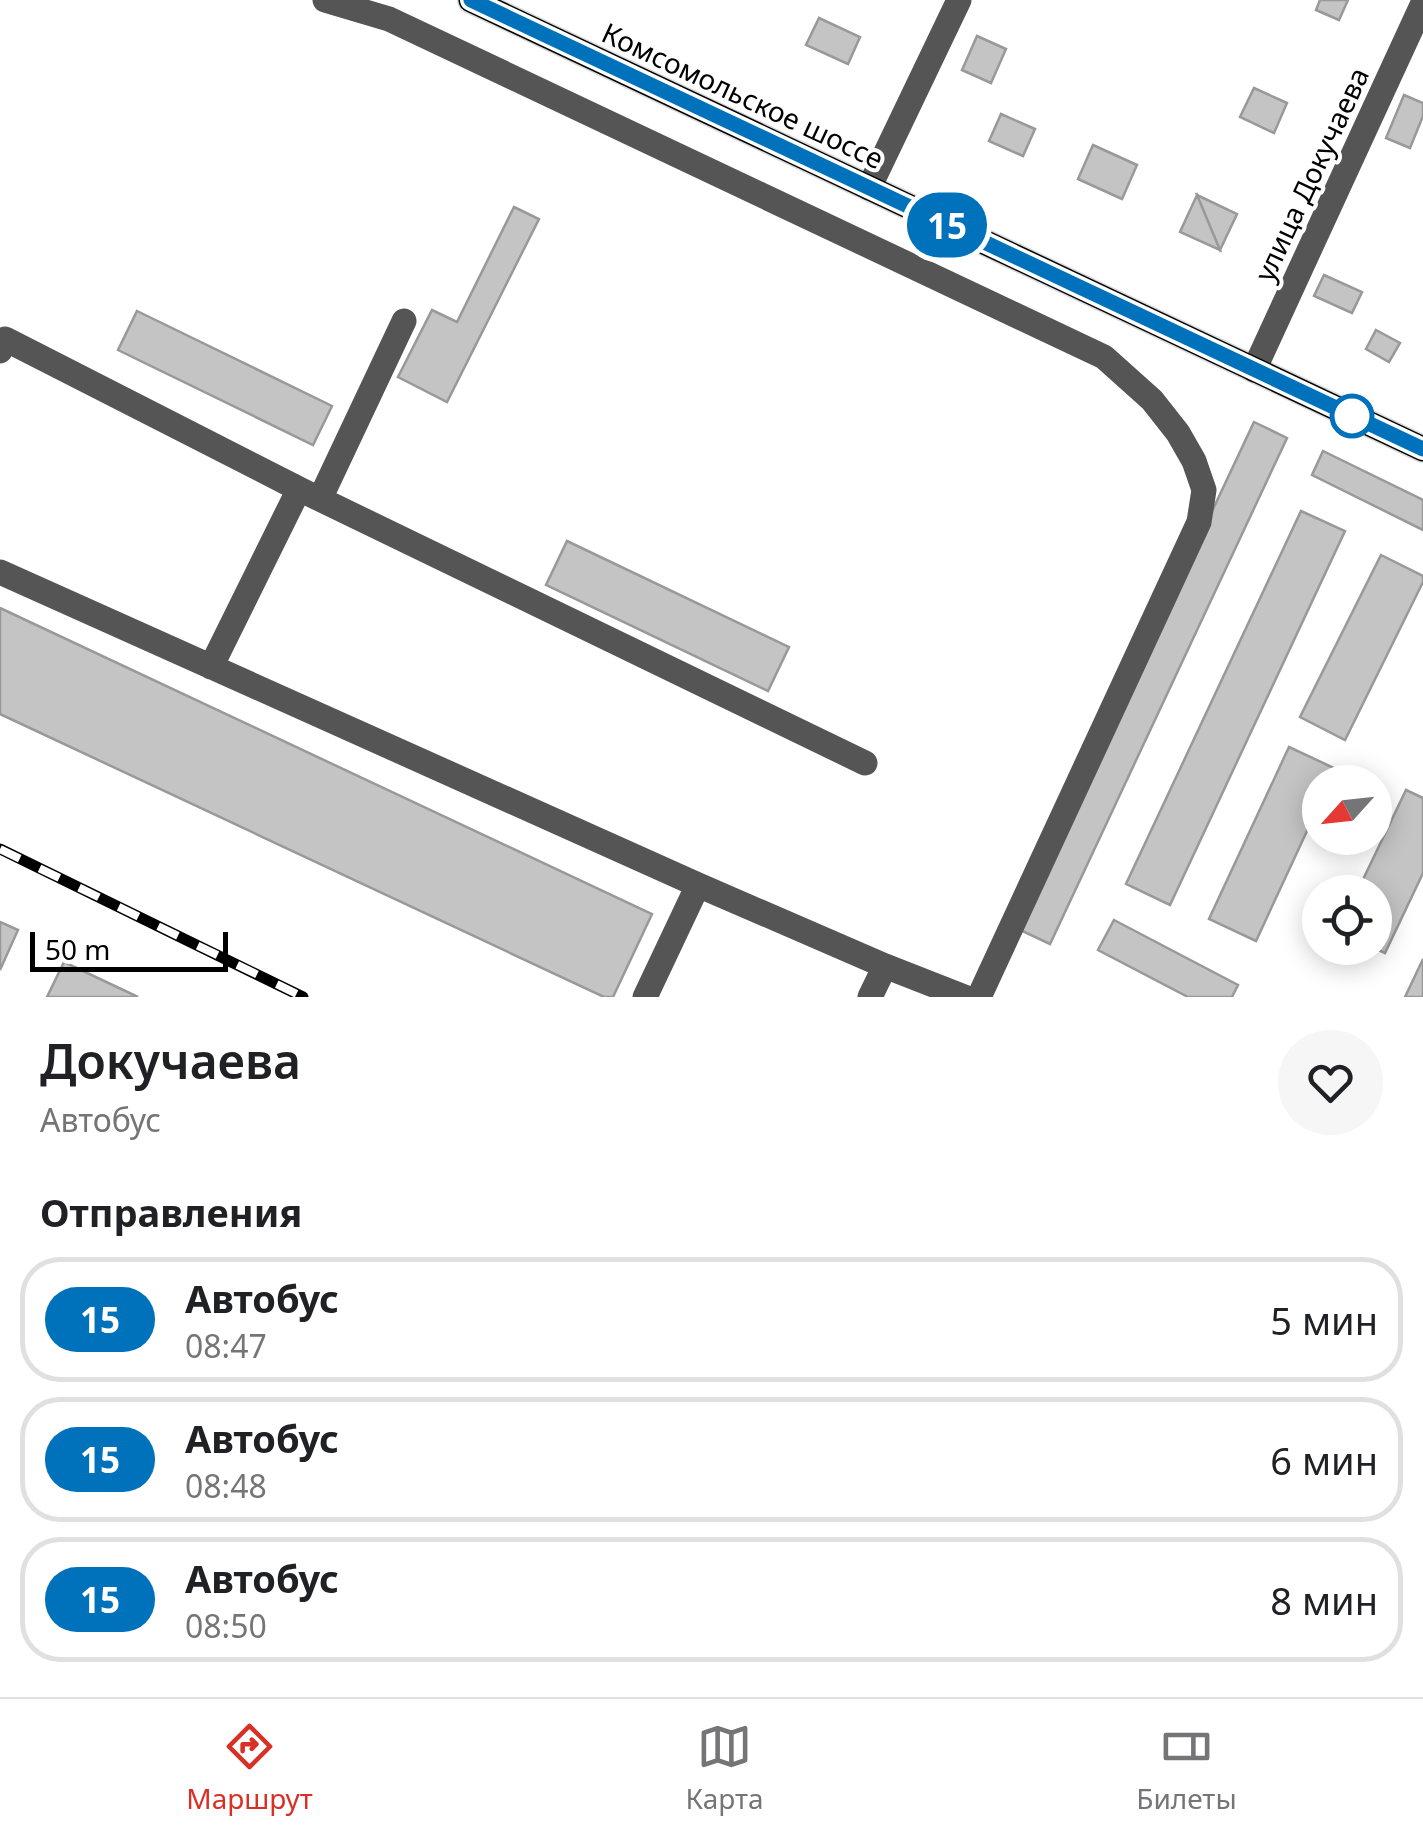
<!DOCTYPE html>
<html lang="ru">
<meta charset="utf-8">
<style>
body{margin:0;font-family:"Noto Sans",sans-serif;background:#f6f6f6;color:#202124;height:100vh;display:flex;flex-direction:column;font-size:38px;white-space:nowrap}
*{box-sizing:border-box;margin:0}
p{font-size:32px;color:#757577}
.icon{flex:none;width:55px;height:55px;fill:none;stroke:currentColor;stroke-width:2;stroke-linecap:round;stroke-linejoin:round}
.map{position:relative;height:997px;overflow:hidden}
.panel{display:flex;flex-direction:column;background:#fff;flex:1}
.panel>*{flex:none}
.badge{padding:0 20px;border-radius:32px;font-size:35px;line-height:65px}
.needle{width:65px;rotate:243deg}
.tools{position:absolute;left:1302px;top:765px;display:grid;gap:20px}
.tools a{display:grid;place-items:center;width:90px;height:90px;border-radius:50%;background:#fff;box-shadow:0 5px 25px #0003;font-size:50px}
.scale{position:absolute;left:30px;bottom:25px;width:198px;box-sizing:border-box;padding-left:10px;border:5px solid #000;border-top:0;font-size:28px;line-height:35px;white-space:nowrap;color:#000;-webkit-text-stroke:8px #fff;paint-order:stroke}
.map>.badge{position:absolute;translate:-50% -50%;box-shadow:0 0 0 5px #fff}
h2{padding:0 40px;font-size:38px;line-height:90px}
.round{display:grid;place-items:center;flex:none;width:105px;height:105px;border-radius:52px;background:#f6f6f6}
.headline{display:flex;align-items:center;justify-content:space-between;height:170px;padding:0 40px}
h1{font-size:48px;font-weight:600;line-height:75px}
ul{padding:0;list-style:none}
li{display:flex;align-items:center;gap:30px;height:125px;margin:0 20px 15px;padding:0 20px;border:5px solid #e0e0e0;border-radius:40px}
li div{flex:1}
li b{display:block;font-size:38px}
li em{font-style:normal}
li .badge{min-width:110px;font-weight:700;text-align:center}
.tab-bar{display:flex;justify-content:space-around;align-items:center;height:140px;border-top:2px solid #e0e0e0;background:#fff;font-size:28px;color:#757577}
.tab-bar a{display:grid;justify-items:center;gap:5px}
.tab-bar .active{color:#d93025}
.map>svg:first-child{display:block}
.building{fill:#c4c4c4;stroke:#999;stroke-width:2.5}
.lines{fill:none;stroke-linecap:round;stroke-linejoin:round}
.major-casing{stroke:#dbdbdb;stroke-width:28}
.minor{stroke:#555;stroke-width:25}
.major{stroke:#000;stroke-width:25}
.rail-casing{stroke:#000;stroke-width:11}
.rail{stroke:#fff;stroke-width:8;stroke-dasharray:22;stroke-linecap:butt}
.line-casing{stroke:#fff;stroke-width:22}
.line{stroke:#0072bc;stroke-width:15}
.stop-dot{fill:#fff;stroke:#0072bc;stroke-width:5}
.labels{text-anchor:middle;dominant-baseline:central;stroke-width:8;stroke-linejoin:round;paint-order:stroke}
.street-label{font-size:28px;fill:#000;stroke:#fff}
</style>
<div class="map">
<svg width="1423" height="997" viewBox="0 0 1423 997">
<rect width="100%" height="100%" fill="#fff"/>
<path class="building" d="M1320,0H1348L1339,20L1316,10Z
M819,18L860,37L848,64L806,45Z
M977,36L1006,49L991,83L962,70Z
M1254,88L1287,103L1274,133L1240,117Z
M1404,95L1423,103V116L1410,148L1386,138Z
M1001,114L1035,129L1023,156L989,141Z
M1093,145L1137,165L1122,199L1078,179Z
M1197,195L1237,214L1220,250Z
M1197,195L1220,250L1180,232Z
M514,207L539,219L447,402L398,377L432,310L457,322Z
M1324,275L1362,292L1352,313L1314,296Z
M137,311L332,406L313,445L118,350Z
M1376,330L1400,343L1389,362L1366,349Z
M1254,422L1287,438L1050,944L1016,928Z
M1323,451L1423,500V530L1312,475Z
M1301,511L1345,531L1170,905L1126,884Z
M567,541L789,647L768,691L546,585Z
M1381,555L1423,576V582L1345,740L1300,717Z
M0,608L652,914L613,997H604L0,714Z
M1289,747L1336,769L1329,782H1320V803L1256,941L1209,919Z
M1406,790L1423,798V873L1385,953L1374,948L1375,892H1357Z
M1114,920L1238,985L1232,997H1188L1098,950Z
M0,922L18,930L0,970Z
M1423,959V997H1405Z
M64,962L138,997H47Z"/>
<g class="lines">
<g class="major-casing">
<path id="major" d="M471,0L1423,449"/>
</g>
<path class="minor" d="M325,0L389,19L1104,357L1152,400L1178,433L1194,461L1204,490L1199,522L979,997
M869,188L959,0
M0,351L5,339L299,489
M1254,370L1423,3
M320,499L404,321
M0,572L698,885L885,966L964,997
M211,667L299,489L865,763
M645,997L698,885
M870,997L885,966"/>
<use href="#major" class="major"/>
<g class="rail-casing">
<path id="rail" d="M0,849L303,997"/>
</g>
<use href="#rail" class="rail"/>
</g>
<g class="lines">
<g class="line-casing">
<path id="line" d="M471,0L1423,449"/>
</g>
<use href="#line" class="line"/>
</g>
<circle class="stop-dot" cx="1352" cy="416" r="20"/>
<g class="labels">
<g class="street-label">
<text transform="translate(743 95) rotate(25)">Комсомольское шоссе</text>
<text transform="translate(1311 174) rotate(-65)">улица Докучаева</text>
</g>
</g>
</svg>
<div class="tools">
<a><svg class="needle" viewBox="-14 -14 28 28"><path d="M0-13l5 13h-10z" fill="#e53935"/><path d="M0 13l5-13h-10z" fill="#757577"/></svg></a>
<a><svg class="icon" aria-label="locate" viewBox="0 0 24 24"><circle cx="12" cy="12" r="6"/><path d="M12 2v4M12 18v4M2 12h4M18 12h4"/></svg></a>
</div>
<div class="scale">50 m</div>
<b class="badge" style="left:947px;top:225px;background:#0072bc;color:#fff">15</b>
</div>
<section class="panel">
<div class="headline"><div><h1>Докучаева</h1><p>Автобус</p></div><a class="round"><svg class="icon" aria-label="heart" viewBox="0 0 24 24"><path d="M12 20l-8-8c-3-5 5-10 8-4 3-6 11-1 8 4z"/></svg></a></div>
<h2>Отправления</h2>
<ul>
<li><span class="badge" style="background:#0072bc;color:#fff">15</span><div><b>Автобус</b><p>08:47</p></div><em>5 мин</em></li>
<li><span class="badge" style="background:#0072bc;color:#fff">15</span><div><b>Автобус</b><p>08:48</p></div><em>6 мин</em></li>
<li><span class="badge" style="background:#0072bc;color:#fff">15</span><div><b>Автобус</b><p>08:50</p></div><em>8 мин</em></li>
</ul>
</section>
<nav class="tab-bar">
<a class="active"><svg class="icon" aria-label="directions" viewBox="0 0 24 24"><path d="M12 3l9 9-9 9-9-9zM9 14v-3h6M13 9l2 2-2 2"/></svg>Маршрут</a>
<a><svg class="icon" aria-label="map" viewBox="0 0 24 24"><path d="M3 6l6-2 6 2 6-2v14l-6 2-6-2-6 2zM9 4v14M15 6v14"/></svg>Карта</a>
<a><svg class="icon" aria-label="tickets" viewBox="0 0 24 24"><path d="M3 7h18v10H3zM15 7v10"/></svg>Билеты</a>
</nav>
